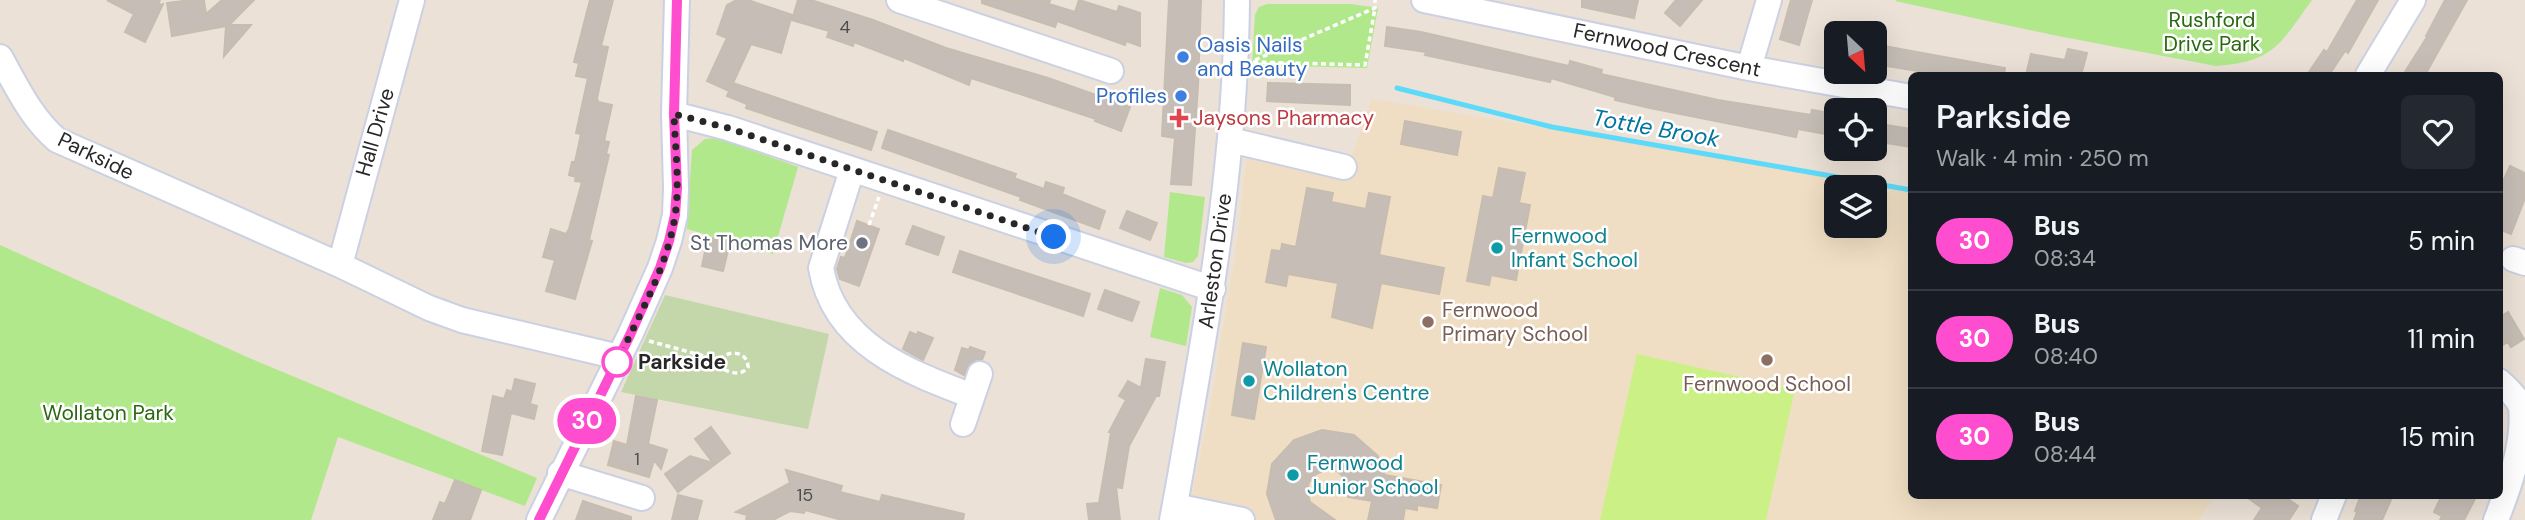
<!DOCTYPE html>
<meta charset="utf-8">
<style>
body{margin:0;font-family:"DM Sans",sans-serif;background:#242831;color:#f1f3f6;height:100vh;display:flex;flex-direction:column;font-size:26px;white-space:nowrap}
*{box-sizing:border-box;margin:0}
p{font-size:23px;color:#9ea1a6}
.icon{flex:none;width:38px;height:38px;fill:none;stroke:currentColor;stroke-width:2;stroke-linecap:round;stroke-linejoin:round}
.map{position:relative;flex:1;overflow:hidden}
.panel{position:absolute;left:1908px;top:72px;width:595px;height:427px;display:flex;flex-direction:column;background:#171b24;border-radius:10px;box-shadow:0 7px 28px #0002}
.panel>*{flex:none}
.badge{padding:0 14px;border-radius:23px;font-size:24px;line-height:46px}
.needle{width:46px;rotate:154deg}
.buttons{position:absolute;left:1824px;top:21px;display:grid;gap:14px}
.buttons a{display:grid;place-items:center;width:63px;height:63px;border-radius:10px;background:#171b24;box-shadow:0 7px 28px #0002;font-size:35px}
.you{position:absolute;width:35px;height:35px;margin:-18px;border:5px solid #fff;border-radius:50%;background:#1a73e8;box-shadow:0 0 0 10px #1a73e833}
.map>.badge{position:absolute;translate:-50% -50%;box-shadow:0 0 0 4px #fff}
.round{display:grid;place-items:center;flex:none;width:74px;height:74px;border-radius:10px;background:#242831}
.head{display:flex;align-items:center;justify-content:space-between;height:119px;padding:0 28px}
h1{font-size:33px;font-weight:600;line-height:52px}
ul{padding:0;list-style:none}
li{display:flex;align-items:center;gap:21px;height:98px;padding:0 28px;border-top:2px solid #363941}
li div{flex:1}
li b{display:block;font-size:26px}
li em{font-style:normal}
li .badge{min-width:77px;font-weight:700;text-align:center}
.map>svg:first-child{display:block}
.education{fill:#efdec3;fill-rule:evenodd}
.green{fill:#b1e88c}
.cemetery{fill:#c3d7ab}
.pitch{fill:#cbf186}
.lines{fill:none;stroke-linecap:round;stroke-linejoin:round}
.stream{stroke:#5ddaf9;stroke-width:5}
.building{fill:#c6beb6;stroke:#c6bdb0;stroke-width:2}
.minor-casing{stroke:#cbd1e2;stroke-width:28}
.path{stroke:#fff;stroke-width:3.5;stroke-dasharray:5 3.5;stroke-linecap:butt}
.minor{stroke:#fff;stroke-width:24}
.line-casing{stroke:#fff;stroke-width:16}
.line{stroke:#ff4dcf;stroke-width:10}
.walk{stroke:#272727;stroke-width:7;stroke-dasharray:0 12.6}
.shop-dot{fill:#3f7fe0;stroke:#fff;stroke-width:2.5}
.health-dot{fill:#e0444e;stroke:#fff;stroke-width:2.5}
.worship-dot{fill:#6b7280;stroke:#fff;stroke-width:2.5}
.culture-dot{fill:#0f9aa8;stroke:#fff;stroke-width:2.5}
.education-dot{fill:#8d6e63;stroke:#fff;stroke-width:2.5}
.stop-dot{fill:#fff;stroke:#ff4dcf;stroke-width:3.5}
.labels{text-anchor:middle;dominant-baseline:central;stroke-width:5;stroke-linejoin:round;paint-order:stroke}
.number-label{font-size:18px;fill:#4f4d4b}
.park-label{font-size:21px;fill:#2a6812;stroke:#fff}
.shop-label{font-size:21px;fill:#366cbe;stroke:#fff;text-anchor:start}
.street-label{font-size:21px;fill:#272727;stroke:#fff}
.health-label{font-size:21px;fill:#be3a42;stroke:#fff;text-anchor:start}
.culture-label{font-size:21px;fill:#0d838f;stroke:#fff;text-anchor:start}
.worship-label{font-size:21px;fill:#5b616d;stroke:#fff;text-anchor:end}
.education-label{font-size:21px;fill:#785e54;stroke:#fff;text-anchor:start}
.stop-label{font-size:21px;font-weight:bold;fill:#272727;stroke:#fff;text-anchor:start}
.water-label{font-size:23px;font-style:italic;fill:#0174a0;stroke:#fff}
</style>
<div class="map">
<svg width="2525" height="520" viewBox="0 0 2525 520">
<rect width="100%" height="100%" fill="#ebe1d6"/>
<path class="education" d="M1372,99L1911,190V495H2215L2199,520H1187L1210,408L1238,236L1249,136L1350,160ZM1836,187H1874V226H1836Z"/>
<path class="green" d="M1897,0H2312C2280,44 2274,62 2216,66L2053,35L1895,1Z
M1267,4H1351L1378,8L1367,68L1252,65L1255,15L1259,7Z
M717,138L798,167L773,254L687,229L692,150L705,139Z
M1170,192L1205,197L1198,256L1193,262L1186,263L1164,257Z
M0,245L247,357L537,478L525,506L338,437L311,520H0Z
M1160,288L1182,295L1192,307L1186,346L1150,337Z"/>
<path class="cemetery" d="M665,295L829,334L808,429L621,392Z"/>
<path class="pitch" d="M1637,354L1795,389L1766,520H1600Z"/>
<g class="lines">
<path class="stream" d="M1397,88L1552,127L1911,190"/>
</g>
<path class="building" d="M107,0H160L158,5L163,4L145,42L125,32L134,14Z
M191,0L204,1L206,14L222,0H254L229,25H251L224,56L226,26L172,36L167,3Z
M590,0H613L601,46L608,47L597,98L598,102L612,105L604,141L609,142L606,154L609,155L589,240L592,241L575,299L546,291L555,260L543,257L551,229L566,234L569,229L582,182L575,181L576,177L569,175L572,162H575L581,134L576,133L588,78L576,76L579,63L574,62Z
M737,0H748L792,15L781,53L751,44L733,83L877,132L871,150L746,108L747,104L727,96L732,84L729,91L707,81L727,38L717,34L727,5Z
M798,0H811L873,20L946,48L1048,78L1130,107L1121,131L1095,121L1096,119L971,78L969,85L904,58L903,61L854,42L853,46L827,37L829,31L792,20Z
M982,0H1050L1049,4L1075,12L1079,0L1117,12L1119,6L1140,13V46L1126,41L1125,45L1057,21L1055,27L982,3Z
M1169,0H1201L1198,87L1191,185L1171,184L1175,138L1162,136Z
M1582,0H1638L1634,18L1582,7Z
M1676,0H1702L1680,26L1665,13Z
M1791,0H1812L1799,45L1780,39Z
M2357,0H2378L2348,53L2345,51L2329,75H2307L2324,50L2327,52Z
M2445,0H2467L2425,75H2403L2427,37L2426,36Z
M1387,27L1421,32L1569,66L1570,61L1602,70L1601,74L1718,100L1811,115L1812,110L1836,114V136L1798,129L1796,137L1650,108L1615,100V97L1551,78L1550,82L1425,55L1426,52L1385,46Z
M1884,46L2005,68L2004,75H1943L1880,65Z
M2068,49L2087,53L2081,75H2026L2031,54L2065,60Z
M1268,83L1350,85V105L1267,101Z
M1405,121L1461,132L1457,155L1401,144Z
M1874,123L1911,129V147L1874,141Z
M888,130L1016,174L1014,178L1044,189L1046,182L1064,188L1062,194L1105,211L1099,229L1020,200L1021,197L882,148Z
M2510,166L2525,173V198L2511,234L2499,229V190Z
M1499,168L1525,173L1519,203L1530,205L1516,280L1491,275L1489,285L1467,281L1483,196L1493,198Z
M1307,188L1333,193L1331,202L1366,209L1369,193L1390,197L1379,255L1444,268L1439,294L1381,283L1372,328L1332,317L1338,283L1288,274L1286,286L1266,282L1272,250L1281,251L1282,244L1296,247Z
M1127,211L1157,223L1150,240L1120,228Z
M857,221L879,229L859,286L840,279L837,269L841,257L845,258Z
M913,226L944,237L938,255L906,244Z
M708,237L730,242L723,271L702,266Z
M960,251L1090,294L1083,316L953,272Z
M1105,290L1139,302L1132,321L1098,309Z
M2508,312L2524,339L2511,347L2508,342L2499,347V318Z
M910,332L917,335L918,332L933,338L923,360L903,349Z
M1243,343L1266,347L1254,419L1232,415Z
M970,347L985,352L982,360L970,363L964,375L955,370L962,348L969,350Z
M1146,359L1165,362L1159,396H1156L1129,446L1122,488L1116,487L1120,520H1089L1087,504L1099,503L1111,433L1109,432L1126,400L1119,396L1128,381L1141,388Z
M515,379L535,384L530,404L537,406L534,419L511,413L502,455L482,451L493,396L504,399L507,390L512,392Z
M636,396L657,400L648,444L667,450L661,469L654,460L649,477L608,465L614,441L627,445Z
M711,427L730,453L678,492L665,474L690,456L713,463L695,439Z
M1322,430L1354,435L1378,456L1385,475L1441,485L1437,508L1417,505V510L1405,508L1403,520H1368L1372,501L1348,497L1349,489L1345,478L1337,471L1328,469L1316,474L1309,482L1307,491L1310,502L1335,520H1276L1267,494L1272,464L1294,440Z
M786,470L842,486L840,492L880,502L882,495L964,514L963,520H842L805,510L804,513L790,511L773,520H746L747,515L736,512L790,483Z
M455,480L481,490L470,520H433L440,502L445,504Z
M678,495L702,501L697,520H672Z
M2244,495H2282L2298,506L2289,520H2254L2262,508Z
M2361,495H2393L2382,520H2354L2357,512L2355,511Z
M2442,495H2477L2464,520H2440L2442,516L2434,512Z
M583,501L631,517V520H576Z"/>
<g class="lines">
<g class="minor-casing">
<path id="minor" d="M899,0L1111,71
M1424,0L1749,68L1911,97
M0,57C17,87 31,118 57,140L340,265L429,308L462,320L619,357
M1749,68L1769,0
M2368,75L2413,0
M674,114L728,128L1213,289
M1230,140L1344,167
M852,170L821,268C834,344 908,372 972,396
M2513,259L2525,263
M340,265L412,0
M963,424L980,374
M560,473L642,498
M1175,506L1242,520
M539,520L630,335L660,268L669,241L675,215L676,188L674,114L677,0
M1172,520C1181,474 1188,429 1196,383C1218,256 1236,129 1237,0
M2324,520L2334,495
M2496,520C2509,487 2525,443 2521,407C2517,397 2507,388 2499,381"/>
</g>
<path class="path" d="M1255,60L1375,8V0
M1253,62L1365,65L1375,8
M869,225L879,197
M649,341L719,360L721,369C731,372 741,377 748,367C748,351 728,349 719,360"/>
<use href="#minor" class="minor"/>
</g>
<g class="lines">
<g class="line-casing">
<path id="line" d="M539,520L630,335L660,268L669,241L675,215L677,188L674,114L677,0"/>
</g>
<use href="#line" class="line"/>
<path class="walk" d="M617,362C639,315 667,268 675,216C680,183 675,147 674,114L728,128L1054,237"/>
</g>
<g class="shop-dot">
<circle cx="1183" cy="57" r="7"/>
<circle cx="1181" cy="96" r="7"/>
</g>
<path class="health-dot" d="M1175.5 107.5h7v7h7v7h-7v7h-7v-7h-7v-7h7z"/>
<circle class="worship-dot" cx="862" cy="243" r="7"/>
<g class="culture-dot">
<circle cx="1497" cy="248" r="7"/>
<circle cx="1249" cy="381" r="7"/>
<circle cx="1293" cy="475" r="7"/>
</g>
<g class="education-dot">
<circle cx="1428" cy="322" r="7"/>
<circle cx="1767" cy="360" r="7"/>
</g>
<circle class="stop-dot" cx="617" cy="362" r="14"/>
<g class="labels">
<g class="number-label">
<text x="845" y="27">4</text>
<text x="637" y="459">1</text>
<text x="805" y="495">15</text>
</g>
<g class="park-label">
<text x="2212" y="20">Rushford<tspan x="2212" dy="24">Drive Park</tspan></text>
<text x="108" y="413">Wollaton Park</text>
</g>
<g class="shop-label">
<text x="1197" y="45">Oasis Nails<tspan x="1197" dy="24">and Beauty</tspan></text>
<text x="1167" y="96" text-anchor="end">Profiles</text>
</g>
<g class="street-label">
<text transform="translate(1667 50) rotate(12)">Fernwood Crescent</text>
<text transform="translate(375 132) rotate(-74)">Hall Drive</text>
<text transform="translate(96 156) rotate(26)">Parkside</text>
<text transform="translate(1215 261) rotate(-82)">Arleston Drive</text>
</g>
<g class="health-label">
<text x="1193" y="118">Jaysons Pharmacy</text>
</g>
<g class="culture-label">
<text x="1511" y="236">Fernwood<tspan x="1511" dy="24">Infant School</tspan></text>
<text x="1263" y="369">Wollaton<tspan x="1263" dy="24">Children's Centre</tspan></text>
<text x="1307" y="463">Fernwood<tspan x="1307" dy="24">Junior School</tspan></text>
</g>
<g class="worship-label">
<text x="848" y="243">St Thomas More</text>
</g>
<g class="education-label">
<text x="1442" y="310">Fernwood<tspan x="1442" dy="24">Primary School</tspan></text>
<text x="1767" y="384" text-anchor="middle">Fernwood School</text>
</g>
<g class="stop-label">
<text x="638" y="362">Parkside</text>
</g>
<g class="water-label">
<text transform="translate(1656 128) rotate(10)">Tottle Brook</text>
</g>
</g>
</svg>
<div class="buttons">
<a><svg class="needle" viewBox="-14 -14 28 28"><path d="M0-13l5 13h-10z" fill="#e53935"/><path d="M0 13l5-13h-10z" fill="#9ea1a6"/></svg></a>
<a><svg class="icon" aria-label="locate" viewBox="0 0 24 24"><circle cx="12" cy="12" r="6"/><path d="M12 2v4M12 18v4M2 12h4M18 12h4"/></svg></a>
<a><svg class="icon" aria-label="layers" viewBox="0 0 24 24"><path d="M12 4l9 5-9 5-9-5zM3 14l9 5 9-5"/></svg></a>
</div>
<div class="you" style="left:1054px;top:237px"></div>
<b class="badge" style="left:587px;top:421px;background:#ff4dcf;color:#fff">30</b>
<section class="panel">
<div class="head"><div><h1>Parkside</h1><p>Walk · 4 min · 250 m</p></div><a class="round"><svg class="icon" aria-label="heart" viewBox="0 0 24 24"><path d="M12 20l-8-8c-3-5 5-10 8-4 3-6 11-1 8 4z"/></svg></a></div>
<ul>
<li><span class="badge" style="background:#ff4dcf;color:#fff">30</span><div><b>Bus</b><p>08:34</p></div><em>5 min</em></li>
<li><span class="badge" style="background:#ff4dcf;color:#fff">30</span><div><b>Bus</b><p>08:40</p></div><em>11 min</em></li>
<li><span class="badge" style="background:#ff4dcf;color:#fff">30</span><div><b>Bus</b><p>08:44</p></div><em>15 min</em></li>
</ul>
</section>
</div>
